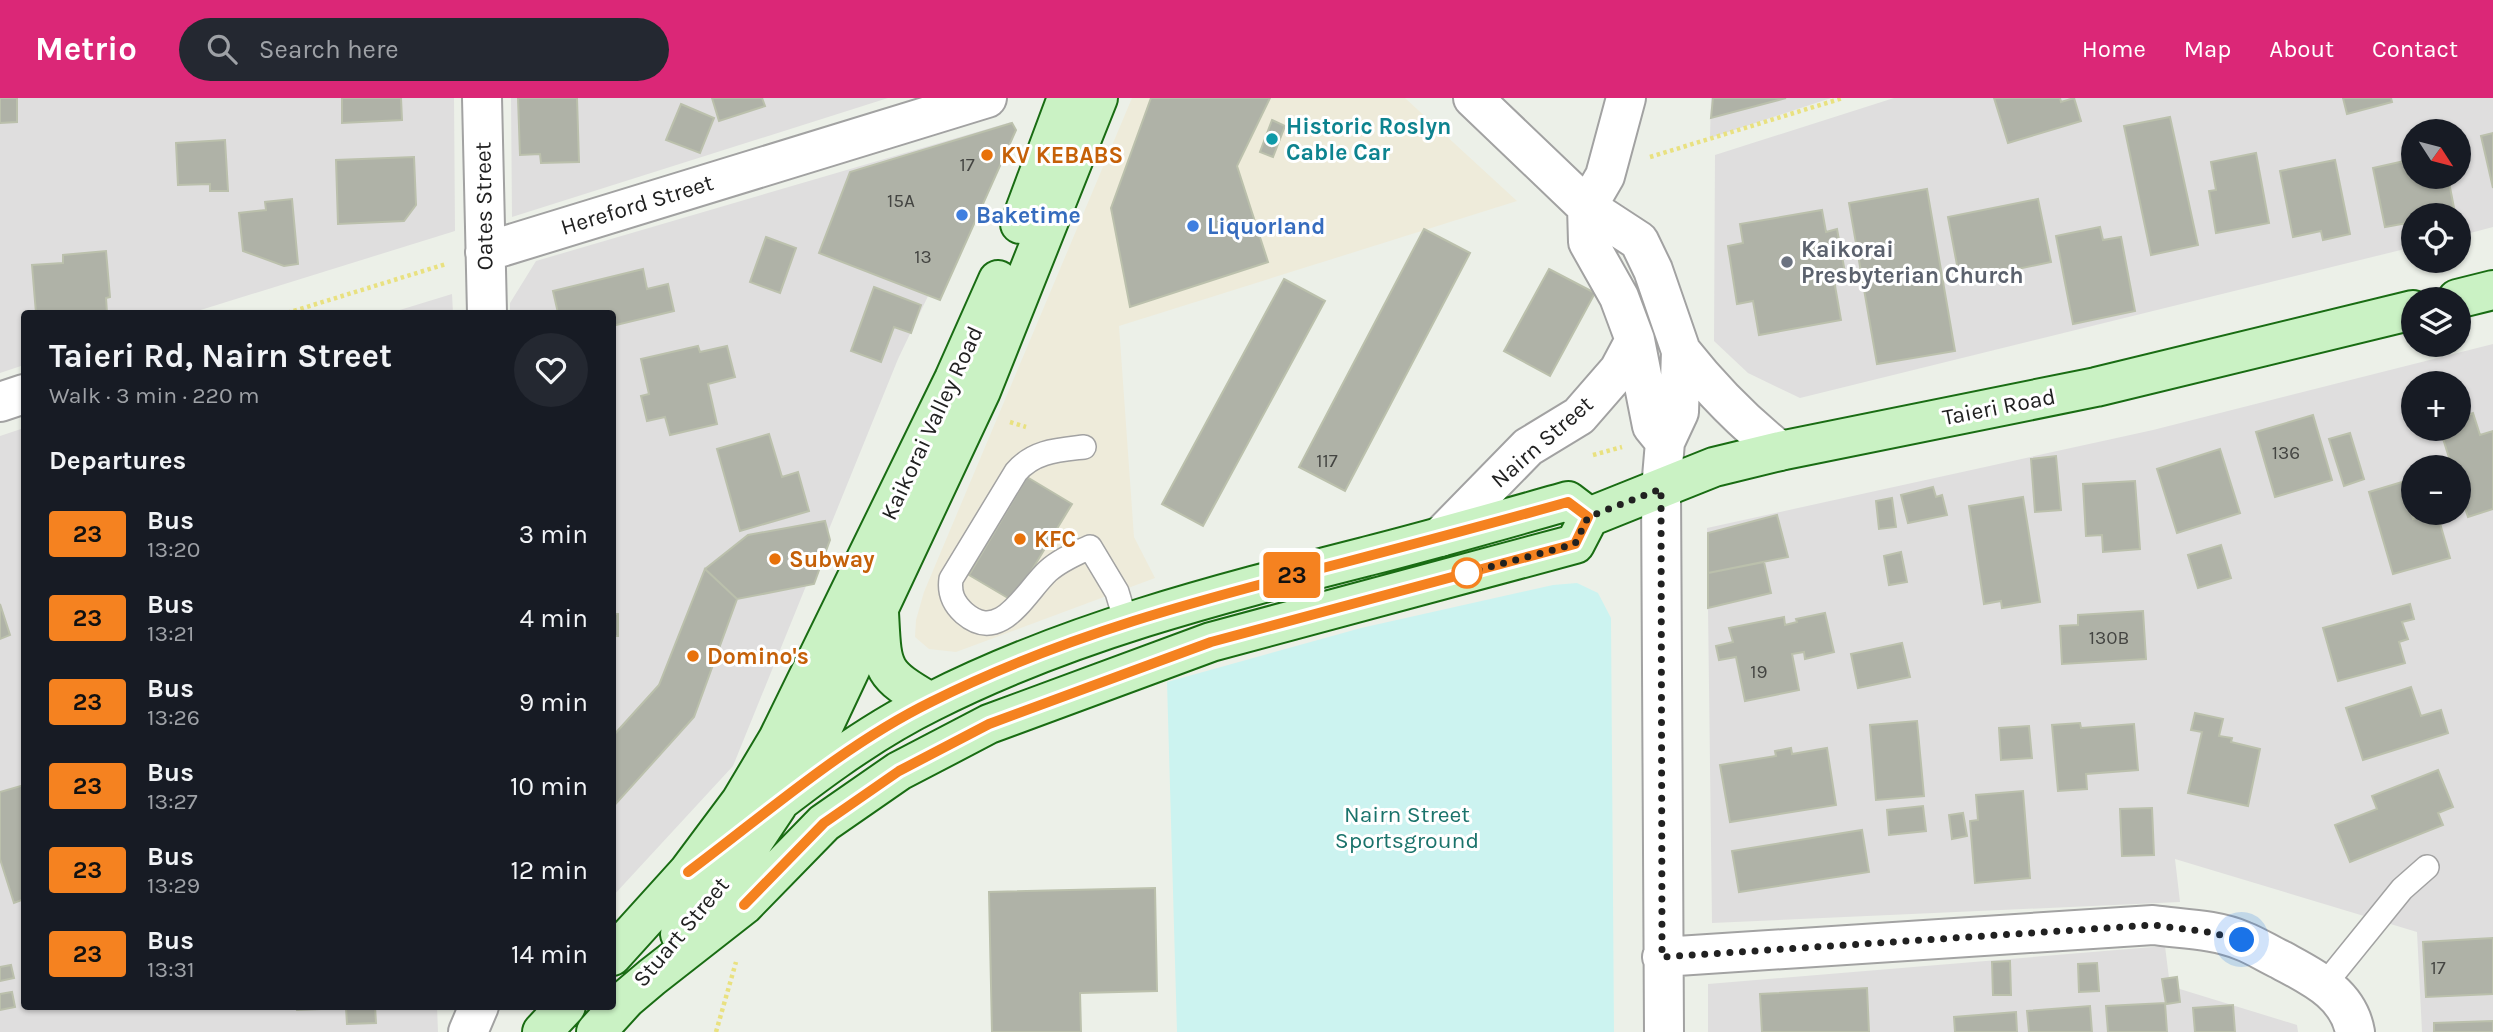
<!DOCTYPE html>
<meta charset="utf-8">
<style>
body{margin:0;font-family:Karla,sans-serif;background:#242831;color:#f1f3f6;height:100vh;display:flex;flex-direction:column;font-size:26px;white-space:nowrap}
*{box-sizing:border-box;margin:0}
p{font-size:23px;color:#9ea1a6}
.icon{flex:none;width:38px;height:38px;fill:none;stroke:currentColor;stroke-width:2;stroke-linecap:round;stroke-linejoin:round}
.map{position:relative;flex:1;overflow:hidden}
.side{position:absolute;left:21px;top:212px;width:595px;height:700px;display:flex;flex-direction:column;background:#171b24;border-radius:7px;box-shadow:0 2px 5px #0004}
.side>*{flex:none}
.badge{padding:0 14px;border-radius:5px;font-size:24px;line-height:46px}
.needle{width:46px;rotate:126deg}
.buttons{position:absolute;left:2401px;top:21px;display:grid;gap:14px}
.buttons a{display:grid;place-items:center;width:70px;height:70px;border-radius:50%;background:#171b24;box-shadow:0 2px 5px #0004;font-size:35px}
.you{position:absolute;width:35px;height:35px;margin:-18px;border:5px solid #fff;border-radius:50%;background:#1a73e8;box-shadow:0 0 0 10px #1a73e833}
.map>.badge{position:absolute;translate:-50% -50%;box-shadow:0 0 0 4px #fff}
h2{padding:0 28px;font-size:26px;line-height:63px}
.round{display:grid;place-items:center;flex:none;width:74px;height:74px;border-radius:37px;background:#242831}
.summary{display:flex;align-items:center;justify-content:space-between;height:119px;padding:0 28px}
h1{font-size:33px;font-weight:700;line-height:52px}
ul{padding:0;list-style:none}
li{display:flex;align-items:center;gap:21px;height:84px;padding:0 28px}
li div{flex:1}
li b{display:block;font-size:26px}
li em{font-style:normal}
li .badge{min-width:77px;font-weight:700;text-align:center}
header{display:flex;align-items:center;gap:42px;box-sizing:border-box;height:98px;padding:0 35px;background:#db2777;color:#fff}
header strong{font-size:33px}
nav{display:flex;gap:38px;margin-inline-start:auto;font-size:24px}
.search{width:490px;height:63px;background:#242831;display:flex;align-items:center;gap:18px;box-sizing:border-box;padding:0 24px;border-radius:38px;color:#9ea1a6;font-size:26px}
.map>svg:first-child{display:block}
.residential{fill:#dfdede;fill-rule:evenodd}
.commercial{fill:#eeebda}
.park{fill:#ccf3f0}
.building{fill:#afb2a7;stroke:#bbc0ac;stroke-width:2}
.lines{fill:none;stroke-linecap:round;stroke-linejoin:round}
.lane-casing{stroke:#a2a2a2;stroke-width:26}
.street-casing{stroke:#a2a2a2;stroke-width:42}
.secondary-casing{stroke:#196c13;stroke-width:42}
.path{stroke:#e9e180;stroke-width:4.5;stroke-dasharray:3.5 3.5;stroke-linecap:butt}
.lane{stroke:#fff;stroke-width:23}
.street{stroke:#fff;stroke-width:38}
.secondary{stroke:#caf2c4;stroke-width:38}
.line-casing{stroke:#fff;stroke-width:16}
.line{stroke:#f58220;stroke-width:10}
.walk{stroke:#212121;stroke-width:7;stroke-dasharray:0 12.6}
.culture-dot{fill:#0f9aa8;stroke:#fff;stroke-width:2.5}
.food-dot{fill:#e8710a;stroke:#fff;stroke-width:2.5}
.shop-dot{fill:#3f7fe0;stroke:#fff;stroke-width:2.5}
.worship-dot{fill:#6b7280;stroke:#fff;stroke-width:2.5}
.stop-dot{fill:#fff;stroke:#f58220;stroke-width:3.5}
.labels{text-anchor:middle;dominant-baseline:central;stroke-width:6;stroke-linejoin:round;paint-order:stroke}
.number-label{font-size:19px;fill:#444542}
.culture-label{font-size:23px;font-weight:bold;fill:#0d838f;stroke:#fff;text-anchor:start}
.food-label{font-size:23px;font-weight:bold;fill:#c56008;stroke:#fff;text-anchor:start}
.street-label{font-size:23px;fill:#212121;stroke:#fff}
.shop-label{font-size:23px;font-weight:bold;fill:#366cbe;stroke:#fff;text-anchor:start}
.worship-label{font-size:23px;font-weight:bold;fill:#5b616d;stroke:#fff;text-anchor:start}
.park-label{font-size:23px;fill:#1a736b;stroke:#fff}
</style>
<header>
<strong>Metrio</strong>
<div class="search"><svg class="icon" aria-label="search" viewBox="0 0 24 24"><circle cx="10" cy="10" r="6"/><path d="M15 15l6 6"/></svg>Search here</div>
<nav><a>Home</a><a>Map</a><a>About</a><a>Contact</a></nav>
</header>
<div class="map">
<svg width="2493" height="934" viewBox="0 0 2493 934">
<rect width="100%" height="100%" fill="#ecf0e8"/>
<path class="residential" d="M0,0H454L455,133L191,215H24V267L0,275Z
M511,0H888L512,119Z
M1711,0H1831L1710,40Z
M1894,0H2493V129L2459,138V117H2413V149L1800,300L1748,275L1714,243L1715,57ZM2413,33H2459V79H2413Z
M1011,24L898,261L733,668L613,798L612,215H510V205L536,163Z
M452,196L453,215H390Z
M2493,246V934H2422L2417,834L2175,761L2180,804L1712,825L1707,430L2153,332ZM2413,285H2459V331H2413ZM2413,369H2459V415H2413Z
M24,330V908H437L438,934H0V338Z
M2165,848L2170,888L2297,927L2298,934H1708V886Z"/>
<path class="commercial" d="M1132,0H1405L1517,103L1119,228L1134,439L1155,480L956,554L929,551L915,539L916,522L924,494Z"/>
<path class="park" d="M1577,485L1598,495L1611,520L1614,934H1177L1167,584L1361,530L1553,487Z"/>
<path class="building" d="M0,0H17V24L0,25Z
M342,0H401L402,22L342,25Z
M518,0H577L579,64L541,65L540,56L520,57Z
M712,0H762L765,8L719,23Z
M1151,0H1270L1237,68L1268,164L1130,209L1111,110Z
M1713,0H1786L1711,20Z
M1994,0H2060L2061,4L2074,0L2081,23L2008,45Z
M2343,0H2391L2392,4L2347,16Z
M681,6L714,20L700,55L666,42Z
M2170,19L2198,147L2151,157L2124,28Z
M1272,22L1285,28L1273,59L1260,54Z
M1012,25L1016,32L940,202L819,155L850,74Z
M2493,35V90L2481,38Z
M225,42L228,93H210V86L178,87L176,45Z
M2256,55L2269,125L2216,135L2209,93L2216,92L2211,64Z
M414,59L416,107L404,123L338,126L336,62Z
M2413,61V79H2448L2455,115L2443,117H2413V124L2385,129L2373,70Z
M2335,62L2350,136L2323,142L2321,133L2293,139L2280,73Z
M1927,91L1955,253L1877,266L1849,105Z
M292,101L298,166L284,168L243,153L239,115L266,112L265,104Z
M2038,101L2051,164L1960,183L1948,119Z
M1822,112L1826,134L1837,131L1846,180L1834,182L1841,222L1759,237L1753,203L1737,206L1728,148L1743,145L1740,126Z
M2100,129L2103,142L2121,139L2135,213L2073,226L2056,138Z
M1424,131L1470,155L1345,393L1299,369Z
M766,139L796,150L780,195L750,184Z
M106,153L110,199L106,200L107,215H36L32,167L63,165V157Z
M643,171L647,191L668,186L674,213L612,228V215H558L553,193Z
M1549,171L1595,195L1550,278L1504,253Z
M1284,181L1325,203L1203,428L1162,406Z
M874,189L921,207L911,235L894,229L881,264L851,253Z
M698,248L700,254L727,248L735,279L708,286L717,326L670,337L665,319L647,323L641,298L649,296L641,261Z
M2473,315L2480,337L2493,333V411L2468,419L2459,391V369H2452L2440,331H2459V320Z
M2313,317L2332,382L2275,399L2256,334Z
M2350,335L2364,381L2344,388L2329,341Z
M769,336L782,379L798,374L809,413L740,433L717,351Z
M2220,351L2240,415L2177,435L2157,371Z
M2056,358L2061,412L2035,414L2031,361Z
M1027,379L1072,406L1013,503L969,477Z
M2135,383L2140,451L2103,454L2102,437L2086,438L2083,386Z
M2402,384L2413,421L2437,415L2450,460L2393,476L2369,394Z
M1933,389L1936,399L1942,397L1947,417L1908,425L1901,397Z
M2023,399L2040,504L2002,510L2001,503L1984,506L1969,408Z
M1892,400L1896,429L1879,431L1876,403Z
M1777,417L1788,459L1708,475V435Z
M825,423L830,442L814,486L737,501L705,471L748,437Z
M2221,447L2231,480L2198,490L2188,457Z
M1901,454L1907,484L1889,487L1884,458Z
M1764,464L1771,495L1708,510V475Z
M705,471L737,501L694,619L612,710V639L659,587Z
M0,506L10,537L0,541Z
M2410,506L2414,521L2402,524L2408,541L2399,544L2405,565L2338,583L2323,530Z
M2143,513L2146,561L2062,566L2060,528L2078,527V517Z
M1825,515L1834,554L1805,561L1804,554L1792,556L1799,592L1745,603L1736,559L1719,562L1716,548L1733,544L1729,530L1784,519L1785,527L1797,524L1796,521Z
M612,516H618V538H612Z
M1902,545L1910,579L1858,590L1851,556Z
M2411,589L2421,618L2441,612L2448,635L2363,662L2346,610Z
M2195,615L2223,621L2219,638L2232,640L2231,644L2260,651L2248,708L2188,695L2202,634L2191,632Z
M1917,623L1924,698L1876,702L1870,627Z
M2080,625L2081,630L2134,626L2138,672L2086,676L2087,691L2058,693L2052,627Z
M2029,628L2032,660L2001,662L1999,630Z
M1791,650L1792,656L1827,650L1836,707L1730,724L1720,667L1776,658L1775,653Z
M2438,672L2453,709L2438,715L2443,727L2350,764L2335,727L2377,711L2372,698Z
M24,687V801L14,805L0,761V694Z
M2023,693L2030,780L1975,785L1970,723L1978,722L1976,697Z
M1923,708L1926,733L1889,737L1887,712Z
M2152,710L2154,757L2122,758L2120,711Z
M1963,715L1967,738L1952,741L1949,717Z
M1862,732L1869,774L1739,794L1732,753Z
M1155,790L1157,893L1080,895L1081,934H992L989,794Z
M2493,840V896L2426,899L2423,844Z
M2010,863L2011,897H1993L1992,864Z
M2097,865L2099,893L2079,894L2078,866Z
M11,867L14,880L0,883V869Z
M2177,879L2180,904L2166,906L2162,881Z
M1867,890L1869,934H1762L1760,896Z
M12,894L15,909L0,912V896Z
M2165,905L2167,934H2108L2106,908Z
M2233,907L2235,934H2195L2193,910Z
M296,908H375L376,925L347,926L346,910L297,912Z
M2090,908L2092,934H2029L2027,913Z
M2016,914L2017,934H1955L1954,919Z
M2493,923V934H2434V925Z"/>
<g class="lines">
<g class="lane-casing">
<path id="lane" d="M1084,349C1058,352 1034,353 1016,374L951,481C949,495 953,505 964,515C1001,547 1025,494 1048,473C1060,462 1075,456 1090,449L1117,494L1126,524
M2325,886L2402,791L2427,769"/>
</g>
<g class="street-casing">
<path id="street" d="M482,0L487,215
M1473,0L1587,109L1639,143L1653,172L1681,253L1679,314L1665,344L1661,391L1664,934
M1587,109L1588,144L1619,199L1635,242L1652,328L1665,344
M1587,109L1605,78L1626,0
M485,154L987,0
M1681,253C1711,291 1742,323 1780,353
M0,304L24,296
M1440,439L1528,349L1579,318L1619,272L1635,242
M1662,859L2153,827C2182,831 2215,831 2243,843C2256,848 2268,856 2281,862C2312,879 2348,895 2355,934
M468,934L479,908"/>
</g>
<g class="secondary-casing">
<path id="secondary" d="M1020,126L1067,0
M2457,201L2493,192
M879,514C882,572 880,575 930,604
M688,774C767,715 842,648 931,604C1069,534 1219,496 1368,458C1435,441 1501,422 1568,403L1589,419
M680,836L741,762L777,708L825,625L981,293L1098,0
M612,858L688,774L741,703L778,641L954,281L998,182
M542,934L566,908
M596,934L626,901L652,879L744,807L824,725L899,673L989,626L1211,544L1575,446L1589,419L1714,369L1780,353L2096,289L2413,212"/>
</g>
<path class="path" d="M1650,59L1843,0
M287,215L446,166
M1010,324L1026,329
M1593,357L1622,349
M716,934L736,864"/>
<use href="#lane" class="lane"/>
<use href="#street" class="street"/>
<use href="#secondary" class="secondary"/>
</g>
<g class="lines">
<g class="line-casing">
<path id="line" d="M688,774C767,715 842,648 931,604C1061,538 1202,501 1342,465C1418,445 1493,425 1568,404L1588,419L1575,446L1211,544L989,626L899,673L824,725L744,807"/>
</g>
<use href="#line" class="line"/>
<path class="walk" d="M1467,475L1575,446L1588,419L1661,391L1662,859L2153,827L2208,834L2242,842"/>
</g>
<circle class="culture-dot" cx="1272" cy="41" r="7"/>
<g class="food-dot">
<circle cx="987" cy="57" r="7"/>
<circle cx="1020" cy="441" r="7"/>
<circle cx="775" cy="461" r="7"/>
<circle cx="693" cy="558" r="7"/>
</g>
<g class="shop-dot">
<circle cx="962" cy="117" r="7"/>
<circle cx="1193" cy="128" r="7"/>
</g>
<circle class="worship-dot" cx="1787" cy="164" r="7"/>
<circle class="stop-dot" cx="1467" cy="475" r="14"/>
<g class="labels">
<g class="number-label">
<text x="967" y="67">17</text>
<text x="901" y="103">15A</text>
<text x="923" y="159">13</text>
<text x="2286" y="355">136</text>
<text x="1327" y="363">117</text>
<text x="2109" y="540">130B</text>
<text x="1759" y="574">19</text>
<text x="2438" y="870">17</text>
</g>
<g class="culture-label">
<text x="1286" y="28">Historic Roslyn<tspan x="1286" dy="26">Cable Car</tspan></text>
</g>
<g class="food-label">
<text x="1001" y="57">KV KEBABS</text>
<text x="1034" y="441">KFC</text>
<text x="789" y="461">Subway</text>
<text x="707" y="558">Domino's</text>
</g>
<g class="street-label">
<text transform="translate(637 107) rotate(-17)">Hereford Street</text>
<text transform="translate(484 108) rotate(-91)">Oates Street</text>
<text transform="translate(1999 309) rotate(-11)">Taieri Road</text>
<text transform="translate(932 325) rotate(-65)">Kaikorai Valley Road</text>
<text transform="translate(1542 344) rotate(-41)">Nairn Street</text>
<text transform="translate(681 834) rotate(-50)">Stuart Street</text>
</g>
<g class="shop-label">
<text x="976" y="117">Baketime</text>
<text x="1207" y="128">Liquorland</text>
</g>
<g class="worship-label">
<text x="1801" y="151">Kaikorai<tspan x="1801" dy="26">Presbyterian Church</tspan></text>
</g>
<g class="park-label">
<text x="1407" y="716">Nairn Street<tspan x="1407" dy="26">Sportsground</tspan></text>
</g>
</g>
</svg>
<div class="buttons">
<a><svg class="needle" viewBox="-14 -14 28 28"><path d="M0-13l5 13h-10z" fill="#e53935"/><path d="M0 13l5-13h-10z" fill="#9ea1a6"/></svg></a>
<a><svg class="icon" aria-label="locate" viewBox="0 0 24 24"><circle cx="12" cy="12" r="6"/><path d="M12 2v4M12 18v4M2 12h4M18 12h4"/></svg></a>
<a><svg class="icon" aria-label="layers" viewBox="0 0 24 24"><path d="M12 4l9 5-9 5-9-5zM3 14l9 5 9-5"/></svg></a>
<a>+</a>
<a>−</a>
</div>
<div class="you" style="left:2242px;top:842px"></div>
<b class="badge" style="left:1292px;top:477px;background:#f58220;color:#111">23</b>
<section class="side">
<div class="summary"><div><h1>Taieri Rd, Nairn Street</h1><p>Walk · 3 min · 220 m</p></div><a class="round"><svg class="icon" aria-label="heart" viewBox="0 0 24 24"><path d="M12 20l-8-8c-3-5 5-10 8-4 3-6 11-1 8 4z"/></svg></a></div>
<h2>Departures</h2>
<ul>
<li><span class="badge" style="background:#f58220;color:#111">23</span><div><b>Bus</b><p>13:20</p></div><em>3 min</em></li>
<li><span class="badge" style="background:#f58220;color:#111">23</span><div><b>Bus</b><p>13:21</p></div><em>4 min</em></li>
<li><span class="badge" style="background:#f58220;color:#111">23</span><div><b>Bus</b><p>13:26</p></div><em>9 min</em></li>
<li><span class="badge" style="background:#f58220;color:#111">23</span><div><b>Bus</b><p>13:27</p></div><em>10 min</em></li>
<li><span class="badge" style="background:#f58220;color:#111">23</span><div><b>Bus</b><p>13:29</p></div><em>12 min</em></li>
<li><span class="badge" style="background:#f58220;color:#111">23</span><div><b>Bus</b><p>13:31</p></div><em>14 min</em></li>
</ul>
</section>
</div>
